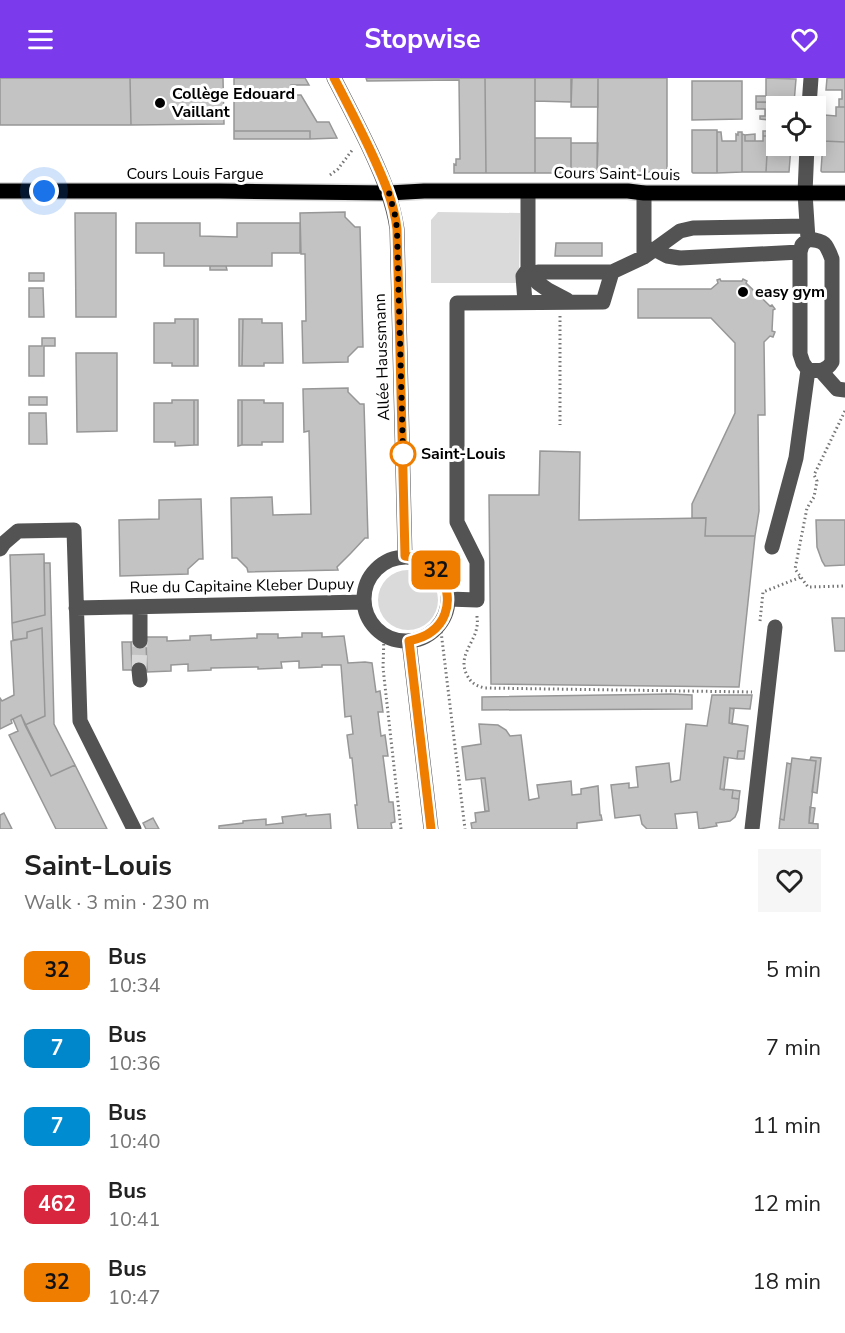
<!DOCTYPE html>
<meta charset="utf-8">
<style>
body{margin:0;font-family:"Nunito Sans",sans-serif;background:#f6f6f6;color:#222;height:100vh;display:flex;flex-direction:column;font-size:22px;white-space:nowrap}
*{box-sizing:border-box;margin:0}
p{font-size:20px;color:#767676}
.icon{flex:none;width:33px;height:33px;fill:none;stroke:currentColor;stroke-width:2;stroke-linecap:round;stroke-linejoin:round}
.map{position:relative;height:751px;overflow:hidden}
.panel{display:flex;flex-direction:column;background:#fff;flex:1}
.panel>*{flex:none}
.badge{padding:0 12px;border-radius:9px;font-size:21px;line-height:39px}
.fabs{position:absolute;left:766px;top:18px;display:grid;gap:12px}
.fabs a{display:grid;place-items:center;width:60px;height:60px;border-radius:0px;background:#fff;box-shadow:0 3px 15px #0003;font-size:30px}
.you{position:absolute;width:30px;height:30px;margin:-15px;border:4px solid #fff;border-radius:50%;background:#1a73e8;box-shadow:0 0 0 9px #1a73e833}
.map>.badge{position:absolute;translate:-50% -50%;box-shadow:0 0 0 3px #fff}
.round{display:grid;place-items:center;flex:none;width:63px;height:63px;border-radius:0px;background:#f6f6f6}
.head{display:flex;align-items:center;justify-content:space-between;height:102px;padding:0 24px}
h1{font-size:28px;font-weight:700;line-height:45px}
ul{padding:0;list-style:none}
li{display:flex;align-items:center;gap:18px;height:78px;padding:0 24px}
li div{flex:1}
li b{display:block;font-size:22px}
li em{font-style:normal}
li .badge{min-width:66px;font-weight:700;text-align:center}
header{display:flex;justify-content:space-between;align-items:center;height:78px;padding:0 24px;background:#7c3aed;color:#fff;font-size:27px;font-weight:700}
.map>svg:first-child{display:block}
.green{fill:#dadada}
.building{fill:#c3c3c3;stroke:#979797;stroke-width:1.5}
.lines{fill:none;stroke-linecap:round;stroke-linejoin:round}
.minor-tunnel{stroke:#d9d9d9;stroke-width:15;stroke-dasharray:15 8;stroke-linecap:butt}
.major-casing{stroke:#dbdbdb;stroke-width:18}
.path{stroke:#757575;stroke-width:3;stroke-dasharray:1.5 3;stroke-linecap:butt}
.minor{stroke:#535353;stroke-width:15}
.major{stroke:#000;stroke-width:15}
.line-casing{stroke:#fff;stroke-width:14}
.line{stroke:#ee7d00;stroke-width:9}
.walk{stroke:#000;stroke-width:6;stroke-dasharray:0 10.8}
.poi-dot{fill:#000;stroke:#fff;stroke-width:2}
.stop-dot{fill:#fff;stroke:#ee7d00;stroke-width:3}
.labels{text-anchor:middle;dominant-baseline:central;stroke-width:6;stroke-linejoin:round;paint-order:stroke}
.poi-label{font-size:16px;font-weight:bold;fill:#000;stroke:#fff;text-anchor:start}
.street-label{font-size:16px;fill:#000;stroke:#fff}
.stop-label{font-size:16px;font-weight:bold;fill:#000;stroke:#fff;text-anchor:start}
</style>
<header><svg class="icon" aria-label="menu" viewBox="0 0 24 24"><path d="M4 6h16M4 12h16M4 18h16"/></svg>Stopwise<svg class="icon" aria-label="heart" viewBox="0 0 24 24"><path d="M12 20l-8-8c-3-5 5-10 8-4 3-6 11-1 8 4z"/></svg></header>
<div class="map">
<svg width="845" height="751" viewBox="0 0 845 751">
<rect width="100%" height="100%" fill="#fff"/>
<path class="green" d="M438,134L520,135L519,205H431V142Z
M378 522a30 30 0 1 1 60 0a30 30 0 1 1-60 0Z"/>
<path class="building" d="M0,0H130L131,47H0Z
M130,0H223L224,46L131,47Z
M234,0H305L309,7H291V17H301L317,44H329L337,60L310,61V53H234Z
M366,0H485L486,95H454V86L456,87V81H460L459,2L367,3Z
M485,0H535V95H486Z
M535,0H571V24L535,23Z
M572,0H598V29H571Z
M598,0H667V94H597Z
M766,0L796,1L794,25L756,24V18H766Z
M827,0H845V29H839V21H842V12H826Z
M692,3H742V41L692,42Z
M756,24H765L794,25V28H777V42H769L760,41V38H765V31H756Z
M836,29H845V64L823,63L825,37L836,38Z
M769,42H777V58H763V53H768Z
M692,52H717V95H693L692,94Z
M234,53H310V61H234Z
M717,54H721L722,63H736V56L738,57V54H742V94L717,95Z
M742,56L745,57V63H763V58H768L766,94H742Z
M755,56V63H745V57Z
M768,58H777V68H791L789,94H766Z
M535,60H571V95H535Z
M823,63L845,64V94H822L821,93Z
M571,65H598L597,94L571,95Z
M345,134V139L355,149H360L363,269H358L348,279V284L303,285L302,243H306L305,176H301L300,135Z
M75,135H116V239H76Z
M136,145H200V158L237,159V145H300V175H272V188H164V175H136Z
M556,165H602V178H555Z
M210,188H226L227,192H210Z
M29,195H44V203H29Z
M720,201L721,203H742L743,201L747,203L746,205L770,228L772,227L775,231L773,232L772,253L775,254L773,259L770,258L764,264L765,337H758L759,433L755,458H705L706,440H692V426L735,335V265L711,240H638V211H711L718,205L717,202Z
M29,210H43L44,239H29Z
M175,241H194V288H172V285H154V245H175Z
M194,241H198V288H194Z
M239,241H243L242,288H239Z
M243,241H262V245H282L283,285H264V288H242Z
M42,260H55V268H44V298H29V268H42Z
M76,275H117V353L77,354Z
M348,310V314L360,326H364L368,460H365L351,475L337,489L338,492L248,494L247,490L237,480H232L231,420L272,419L273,437L311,436L309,353L304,354L303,311Z
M29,319H47V327H29Z
M172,322H194V367L175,368V364H154V325H172Z
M194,322H198V367H194Z
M238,322H242V367L238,368Z
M242,322H264V325H283V364H262V367H242Z
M29,335H46L47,366H29Z
M540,373L580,374L579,442L706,440L705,458H755L739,609L491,606L489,417H539Z
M201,421L203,481H199L188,491V496L120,498L119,442L159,441V422Z
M816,442H845V487L825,488L822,483L817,469Z
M44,476L45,537L12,545L10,477Z
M44,485H50L54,646L75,687L51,698L25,647L45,638L42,550L27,554V560L13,562L12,545L45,537Z
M832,540H845V573H835Z
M42,550L45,638L25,647L21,637L11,642L12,645L0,651V620L2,623L14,617L11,563L27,560V554Z
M302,555H322V559L344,558L348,585L365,584L372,585L376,614L380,613L383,634H378L381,658L385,657L388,678H383L389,724H393L395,744L391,745L392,751H358L355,727H357L352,680H350L347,657L353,656L351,638L345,639L341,587H322V589L299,590V583L281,584L282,590L258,591V589L211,590V592L188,593V586L171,587V593L147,594L146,559H167V563L190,562V558L211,557V562L257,560V556H278V560L302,559Z
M146,563L147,592H132L131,564Z
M122,564H131L132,592H123Z
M671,616L692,617V631L482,632V619Z
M712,617H752L750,631L730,630L729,645L748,648L745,673H738L737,681L724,679L720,711L733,712L732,720L739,721L738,732L735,739L730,743L716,745L717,748L699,751L697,734L675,736L677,751H647L642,746L640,737L615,740L611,707L629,705V710L638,709L636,689L669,685L671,704L680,702L686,646L707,648Z
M730,630L734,631L732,646L729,645Z
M21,637L51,698L75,687L107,751H56L9,657L18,653L13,641Z
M479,646L498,647L506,652L510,658L521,657L529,722L539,720L537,707L571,703L572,717L581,716V711L598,708L600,737H601L602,742L577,745V751H472L471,745L476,744L475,735L489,733L485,700L466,702L462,669L481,666Z
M738,673H745L744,681H737Z
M724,679L728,680L724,712L720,711Z
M811,679L821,680L817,715L812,714L816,683L810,682Z
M792,680L816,683L809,745L818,746V751H779L780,741L784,742Z
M787,685L791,686L784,742L780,741Z
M481,700H485L489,733H485Z
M733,712L740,713L739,721L732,720Z
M810,729L815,730L813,745H809Z
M4,735L12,751H0V737Z
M306,736V738L330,736L331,751H219V748L243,745V743L266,741V747L283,745L282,739Z
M153,740L159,751H146L143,745Z"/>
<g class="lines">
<path class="minor-tunnel" d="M139,592L140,563"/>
<g class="major-casing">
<path id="major" d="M0,113H219L389,115L424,113H628L644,115H845"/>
</g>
<path class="path" d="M330,97L338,91L353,71
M560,238V347
M845,333L814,397L817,403L814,419L807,430L795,491L808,509L845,508
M477,538C477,542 478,545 477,548C475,565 457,578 467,597C471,605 476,608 485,610L752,614
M760,543L763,514L801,499
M440,545L465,751
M384,557L383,590L401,751"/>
<path class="minor" d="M334,0C347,25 360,50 372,76C383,100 393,124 397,151L405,478
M809,28L811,0
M644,115V179
M654,171L667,178L680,180L800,174
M567,222L548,212L538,205V194H612L644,179L680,153L693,150L807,148
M525,224L523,198L528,191V114
M808,292C819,293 826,294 832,284V181C826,165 825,163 808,161
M821,293L837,311L845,312
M772,469L796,380L808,292L803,285L800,276V174L802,167L808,161L805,115L807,68
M0,471L4,465L18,453L74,452L80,643L134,751
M364 521a42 42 0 1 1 84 0a42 42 0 1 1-84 0Z
M448,521L477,522V484L457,444V225L603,224L612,194
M76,530L364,524
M140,563V529
M409,563L431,751
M139,592L140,602
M752,751L775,549"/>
<use href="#major" class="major"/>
</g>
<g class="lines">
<g class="line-casing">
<path id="line" d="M334,0C347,25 360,50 372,76C383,100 394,124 397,151L405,478C410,479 415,479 419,481C450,492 458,535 431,554C425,559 417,561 409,563L431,751"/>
</g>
<use href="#line" class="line"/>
<path class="walk" d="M44,113L389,115L395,137L397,151L403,376"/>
</g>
<g class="poi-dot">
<circle cx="160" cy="25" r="6"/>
<circle cx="743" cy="214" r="6"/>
</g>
<circle class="stop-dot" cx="403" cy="376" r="12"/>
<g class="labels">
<g class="poi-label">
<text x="172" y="16">Collège Edouard<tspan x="172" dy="18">Vaillant</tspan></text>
<text x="755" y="214">easy gym</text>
</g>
<g class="street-label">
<text x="195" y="96">Cours Louis Fargue</text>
<text transform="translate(617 96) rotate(1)">Cours Saint-Louis</text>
<text transform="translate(382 279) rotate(-92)">Allée Haussmann</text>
<text transform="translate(242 508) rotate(-1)">Rue du Capitaine Kleber Dupuy</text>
</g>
<g class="stop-label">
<text x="421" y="376">Saint-Louis</text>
</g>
</g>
</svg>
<div class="fabs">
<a><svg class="icon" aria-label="locate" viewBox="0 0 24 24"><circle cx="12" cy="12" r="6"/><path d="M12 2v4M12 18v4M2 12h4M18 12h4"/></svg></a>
</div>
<div class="you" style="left:44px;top:113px"></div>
<b class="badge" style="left:436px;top:492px;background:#ee7d00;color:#111">32</b>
</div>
<section class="panel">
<div class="head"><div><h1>Saint-Louis</h1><p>Walk · 3 min · 230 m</p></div><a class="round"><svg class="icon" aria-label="heart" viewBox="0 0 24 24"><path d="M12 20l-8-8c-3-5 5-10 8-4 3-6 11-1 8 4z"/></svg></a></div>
<ul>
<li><span class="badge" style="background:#ee7d00;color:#111">32</span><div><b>Bus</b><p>10:34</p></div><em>5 min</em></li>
<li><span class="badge" style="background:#0086cb;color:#fff">7</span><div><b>Bus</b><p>10:36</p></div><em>7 min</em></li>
<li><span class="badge" style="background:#008cd0;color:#fff">7</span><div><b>Bus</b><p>10:40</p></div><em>11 min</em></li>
<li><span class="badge" style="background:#d7263d;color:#fff">462</span><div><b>Bus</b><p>10:41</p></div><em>12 min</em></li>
<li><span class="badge" style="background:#ee7d00;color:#111">32</span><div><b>Bus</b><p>10:47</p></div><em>18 min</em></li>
</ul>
</section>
